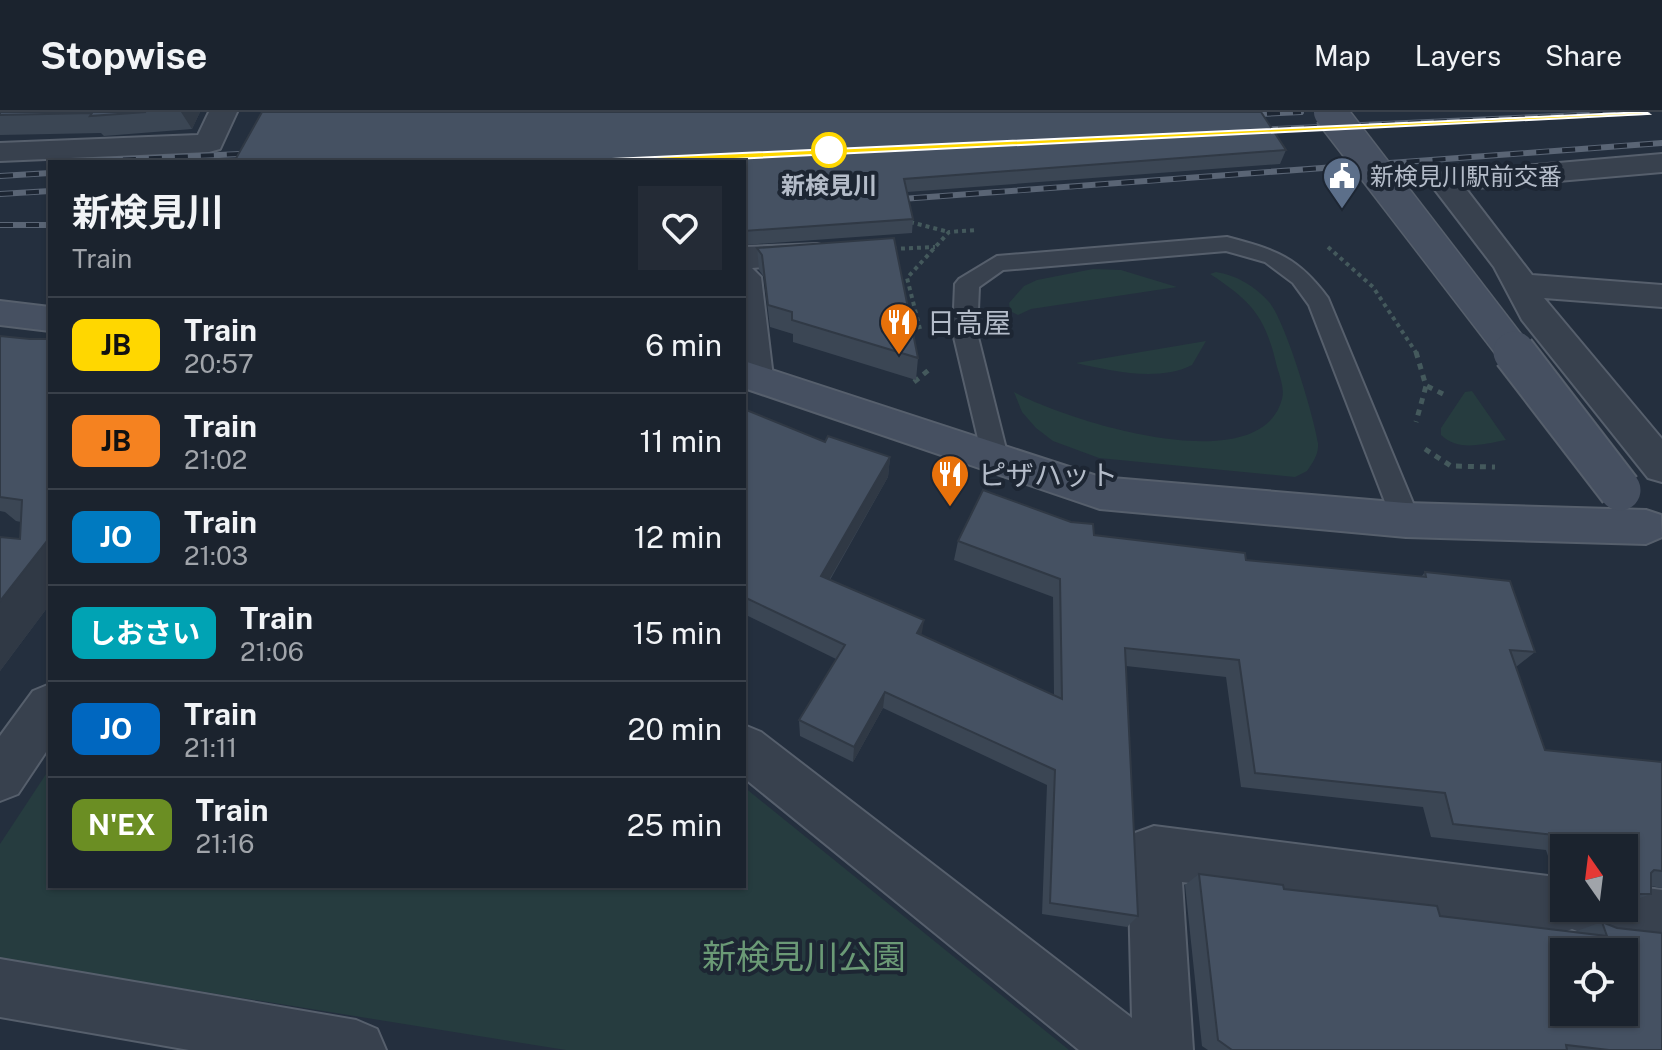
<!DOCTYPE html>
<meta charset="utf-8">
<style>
body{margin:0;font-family:"Public Sans","Noto Sans JP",sans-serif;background:#242b36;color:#f1f3f6;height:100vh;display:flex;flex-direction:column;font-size:30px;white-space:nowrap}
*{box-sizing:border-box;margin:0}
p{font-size:26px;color:#a0a4aa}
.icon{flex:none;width:44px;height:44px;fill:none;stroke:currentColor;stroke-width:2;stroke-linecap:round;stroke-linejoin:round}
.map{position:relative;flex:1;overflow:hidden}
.details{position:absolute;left:48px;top:48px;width:698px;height:728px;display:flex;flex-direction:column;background:#1b232e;border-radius:0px;box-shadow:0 2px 6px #0004,0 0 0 2px #39404a}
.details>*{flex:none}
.badge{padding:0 16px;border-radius:12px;font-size:28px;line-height:52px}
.needle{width:52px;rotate:346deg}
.buttons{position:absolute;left:1550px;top:722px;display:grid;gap:16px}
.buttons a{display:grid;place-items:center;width:88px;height:88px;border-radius:0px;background:#1b232e;box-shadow:0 2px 6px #0004,0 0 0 2px #39404a;font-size:40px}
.map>.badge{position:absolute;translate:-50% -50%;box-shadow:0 0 0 4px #fff}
.round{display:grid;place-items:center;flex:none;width:84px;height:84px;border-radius:0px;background:#242b36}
.headline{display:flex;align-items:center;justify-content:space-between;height:136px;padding:0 24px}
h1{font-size:38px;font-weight:700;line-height:60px}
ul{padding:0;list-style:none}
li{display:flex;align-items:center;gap:24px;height:96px;padding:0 24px;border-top:2px solid #39404a}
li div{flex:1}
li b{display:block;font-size:30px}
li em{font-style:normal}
li .badge{min-width:88px;font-weight:700;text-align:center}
header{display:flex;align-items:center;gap:48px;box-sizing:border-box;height:112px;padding:0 40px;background:#1b232e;border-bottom:2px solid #39404a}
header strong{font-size:38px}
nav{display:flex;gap:44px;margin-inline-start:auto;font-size:28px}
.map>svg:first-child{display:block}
.green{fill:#263c3f}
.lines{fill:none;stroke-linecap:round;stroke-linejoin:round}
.lane-casing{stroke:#565f6c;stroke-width:4}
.street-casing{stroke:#565f6c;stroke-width:4}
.secondary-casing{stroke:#565f6c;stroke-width:4}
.path-far1{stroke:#44595c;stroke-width:4;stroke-dasharray:4 4;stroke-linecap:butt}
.path{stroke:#44595c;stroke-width:5;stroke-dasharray:6 6;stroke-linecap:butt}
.lane{fill:#38414e;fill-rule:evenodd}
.street{fill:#38414e;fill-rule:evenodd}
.secondary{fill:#465061;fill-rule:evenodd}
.rail-casing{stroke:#5a6575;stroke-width:6}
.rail{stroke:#1d2633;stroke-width:4;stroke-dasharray:13;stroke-linecap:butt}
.secondary-bridge-far1-casing{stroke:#565f6c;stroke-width:35;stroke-linecap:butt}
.secondary-bridge-casing{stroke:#565f6c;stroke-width:45;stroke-linecap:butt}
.secondary-bridge-far1{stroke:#465061;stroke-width:32}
.secondary-bridge{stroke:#465061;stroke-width:41}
.wall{fill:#3b4654}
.shaded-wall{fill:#303945}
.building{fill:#455162;stroke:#303945;stroke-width:2;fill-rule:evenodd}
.line{fill:#ffd700;stroke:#fff;stroke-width:2}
.stop-dot{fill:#fff;stroke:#ffd700;stroke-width:4}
.labels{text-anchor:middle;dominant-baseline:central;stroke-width:8;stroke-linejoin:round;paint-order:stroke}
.far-poi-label{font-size:24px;fill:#b4bcc9;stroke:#1d2633;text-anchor:start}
.far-stop-label{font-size:24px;font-weight:bold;fill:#b4bcc9;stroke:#1d2633}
.poi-label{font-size:28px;fill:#b4bcc9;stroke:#1d2633;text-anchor:start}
.near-park-label{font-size:34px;fill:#6b9a76;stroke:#1d2633}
</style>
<header>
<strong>Stopwise</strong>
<nav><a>Map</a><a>Layers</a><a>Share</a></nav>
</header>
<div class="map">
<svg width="1662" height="938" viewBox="0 0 1662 938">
<rect width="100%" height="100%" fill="#242f3e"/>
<path class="green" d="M1093,157L1121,158L1177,175L1031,197L1018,203L1010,199L1009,191L1024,174L1037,168Z
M1216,160C1236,163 1255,174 1269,190C1285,208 1314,304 1318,331C1319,342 1313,350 1307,359L1295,365L1099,346L1053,329L1036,316L1022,300L1014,280C1062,307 1260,372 1282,287C1285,276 1279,263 1276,251C1265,204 1251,189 1210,162Z
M1206,229L1192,253C1159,270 1111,259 1076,251Z
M1472,279L1506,328C1483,332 1459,340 1441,323V316L1465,280Z
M50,656V774H744V675L1069,938H566L0,847V732Z"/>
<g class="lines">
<g class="lane-casing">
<path id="lane" d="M1227,125C1276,138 1298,145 1328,186L1420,408L1416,416L1406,419L1396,416L1392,408L1309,193L1293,171L1265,150L1226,139L1003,158L979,175L977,221L1008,345L1004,352L994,355L984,352L953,221L955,172L959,167L997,144Z"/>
</g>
<g class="street-casing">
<path id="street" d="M209,0H237L220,37L209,40L0,49V31L198,23Z
M1662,42V60L1466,77L1532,163L1662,173V195L1544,186L1662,327V370L1648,366L1522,208L1494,155L1429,70L1433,63L1444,61Z
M817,132L829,135L834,142L829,149L752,156L761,165L773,265L767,274L754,278L744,275V135Z
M50,572V634L18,682L0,689V624L33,579Z
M744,613L761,620L1132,906L1128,740L1135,721L1154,714L1564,766V796H1624V773L1662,778V832L1588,823L1572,817L1564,820L1182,770L1193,938H1079L744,666Z
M0,847L356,908L377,917L386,938H189L0,905Z"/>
</g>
<g class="secondary-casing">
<path id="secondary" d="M0,189L50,195V219L0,213Z
M744,249L1100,365L1406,391L1646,398L1661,403L1662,425L1646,432L1406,425L1100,397L744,276Z"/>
</g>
<path class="path-far1" d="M910,110L949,120
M1328,135L1373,175L1417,242
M893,137L935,135
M920,217L907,166L949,120L976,118"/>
<path class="path" d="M1416,240L1426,274L1416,310
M914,270L930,257
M1427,274L1443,282
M1425,337L1451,354L1495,355"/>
<use href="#lane" class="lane"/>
<use href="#street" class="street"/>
<use href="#secondary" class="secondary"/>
<g class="rail-casing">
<path id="rail" d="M1241,3L1301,0
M1252,18L1647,0
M71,50L259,41
M0,64L50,61
M0,82L50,79
M888,88L1662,31
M0,113H50"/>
</g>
<use href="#rail" class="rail"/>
<g class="secondary-bridge-far1-casing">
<path id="secondary-bridge-far1" d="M1330,0L1516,242"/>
</g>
<g class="secondary-bridge-casing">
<path id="secondary-bridge" d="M1514,240L1620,378"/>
</g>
<use href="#secondary-bridge-far1" class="secondary-bridge-far1"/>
<use href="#secondary-bridge" class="secondary-bridge"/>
</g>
<path class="wall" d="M0,0H200L192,17L104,24L101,21L0,23Z
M1286,38L1280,52L907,80L913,107L912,121L744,133V50Z
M757,136L918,246L916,268L793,230V222L770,215L764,165L759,158Z
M0,224L30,227H50V492L0,559V425L20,427L21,410L16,409L5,400L0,399Z
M744,297L825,330L890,345L888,365L830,468L922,523L1054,583L1053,485L954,448L958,429L1094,423L1246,448L1421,465L1425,460L1535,540L1516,555L1545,638L1662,650V776L1651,774V782L1624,792V736H1564V765L1554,762L1546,738L1431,725L1423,695L1241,675L1226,565L1126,554L1138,804L1127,815L1042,802L1047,673L883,596L853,650L800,624L799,608L836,547L744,502Z
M1199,762L1440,804L1574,820L1602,810L1617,816L1662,938H1208L1202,934L1185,773Z"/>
<path class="shaded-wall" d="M181,0H200L192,17Z
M890,345L888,365L821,482V464Z
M50,425V492L0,559V489Z
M924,508L921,526L917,521Z
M885,580L883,596L853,650L854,635Z"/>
<path class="building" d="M0,0H146L90,4L92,1L0,3Z
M262,0H1261L1286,38L904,67L913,107L744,119V50H234Z
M894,126L918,246L792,208V200L768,193L762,143L757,136Z
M0,224L30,227H50V425L0,489V425L20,427L22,388L0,385Z
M744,297L825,330L828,324L890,345L821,464L924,508L917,521L1062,587L1060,467L958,429L983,378L1071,410L1093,412L1094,423L1245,441L1246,448L1426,465L1425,460L1510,469L1535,540L1510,538L1545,638L1662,650V759L1654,758L1651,761V782H1624V736H1577L1573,725L1453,712L1445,681L1255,661L1239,548L1125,536L1138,804L1050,791L1055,658L885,580L854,635L799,608L845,533L744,485Z
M1199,762L1283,773L1284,777L1437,794L1440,804L1607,824L1602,810L1617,816L1662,821V938H1609L1566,933L1567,938H1232L1218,928ZM1564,840H1624V900H1564Z"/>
<path class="line" d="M1646,0L1649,2L612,53L606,50L612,47Z"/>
<defs>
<g id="civic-pin" transform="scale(2)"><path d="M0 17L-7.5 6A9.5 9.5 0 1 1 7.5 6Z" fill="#5c6f8a" stroke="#1d2633"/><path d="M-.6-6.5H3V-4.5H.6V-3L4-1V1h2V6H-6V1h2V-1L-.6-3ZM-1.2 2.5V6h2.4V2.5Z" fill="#fff"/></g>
<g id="restaurant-pin" transform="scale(2)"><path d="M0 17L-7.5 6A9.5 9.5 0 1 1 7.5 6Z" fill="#e8710a" stroke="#1d2633"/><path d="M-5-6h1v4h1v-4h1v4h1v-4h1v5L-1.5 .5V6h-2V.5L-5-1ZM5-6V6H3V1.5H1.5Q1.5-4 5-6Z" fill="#fff"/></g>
</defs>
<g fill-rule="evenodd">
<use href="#civic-pin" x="1342" y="64"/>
<use href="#restaurant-pin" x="899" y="210"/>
<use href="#restaurant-pin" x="950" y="362"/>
</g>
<circle class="stop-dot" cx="829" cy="38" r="16"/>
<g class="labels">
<g class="far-poi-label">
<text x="1370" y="64">新検見川駅前交番</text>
</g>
<g class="far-stop-label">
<text x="829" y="73">新検見川</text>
</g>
<g class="poi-label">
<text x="927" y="210">日高屋</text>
<text x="978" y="362">ピザハット</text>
</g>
<g class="near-park-label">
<text x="804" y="845">新検見川公園</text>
</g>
</g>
</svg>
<div class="buttons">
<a><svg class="needle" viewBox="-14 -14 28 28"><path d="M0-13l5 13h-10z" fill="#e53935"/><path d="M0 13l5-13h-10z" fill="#a0a4aa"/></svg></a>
<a><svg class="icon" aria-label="locate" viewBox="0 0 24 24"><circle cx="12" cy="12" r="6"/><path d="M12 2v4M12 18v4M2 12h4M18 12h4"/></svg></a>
</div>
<section class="details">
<div class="headline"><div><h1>新検見川</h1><p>Train</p></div><a class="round"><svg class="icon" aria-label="heart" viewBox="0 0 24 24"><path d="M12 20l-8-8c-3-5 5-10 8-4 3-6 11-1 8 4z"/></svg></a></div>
<ul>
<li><span class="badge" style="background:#ffd700;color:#111">JB</span><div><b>Train</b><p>20:57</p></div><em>6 min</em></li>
<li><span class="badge" style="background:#f58220;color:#111">JB</span><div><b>Train</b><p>21:02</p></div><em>11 min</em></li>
<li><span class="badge" style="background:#007ac0;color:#fff">JO</span><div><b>Train</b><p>21:03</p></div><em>12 min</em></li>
<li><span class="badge" style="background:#00a3b4;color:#fff">しおさい</span><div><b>Train</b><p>21:06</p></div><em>15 min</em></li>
<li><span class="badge" style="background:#0067c0;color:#fff">JO</span><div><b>Train</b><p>21:11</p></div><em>20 min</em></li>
<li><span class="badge" style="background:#6b8e23;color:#fff">N'EX</span><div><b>Train</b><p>21:16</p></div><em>25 min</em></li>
</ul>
</section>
</div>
